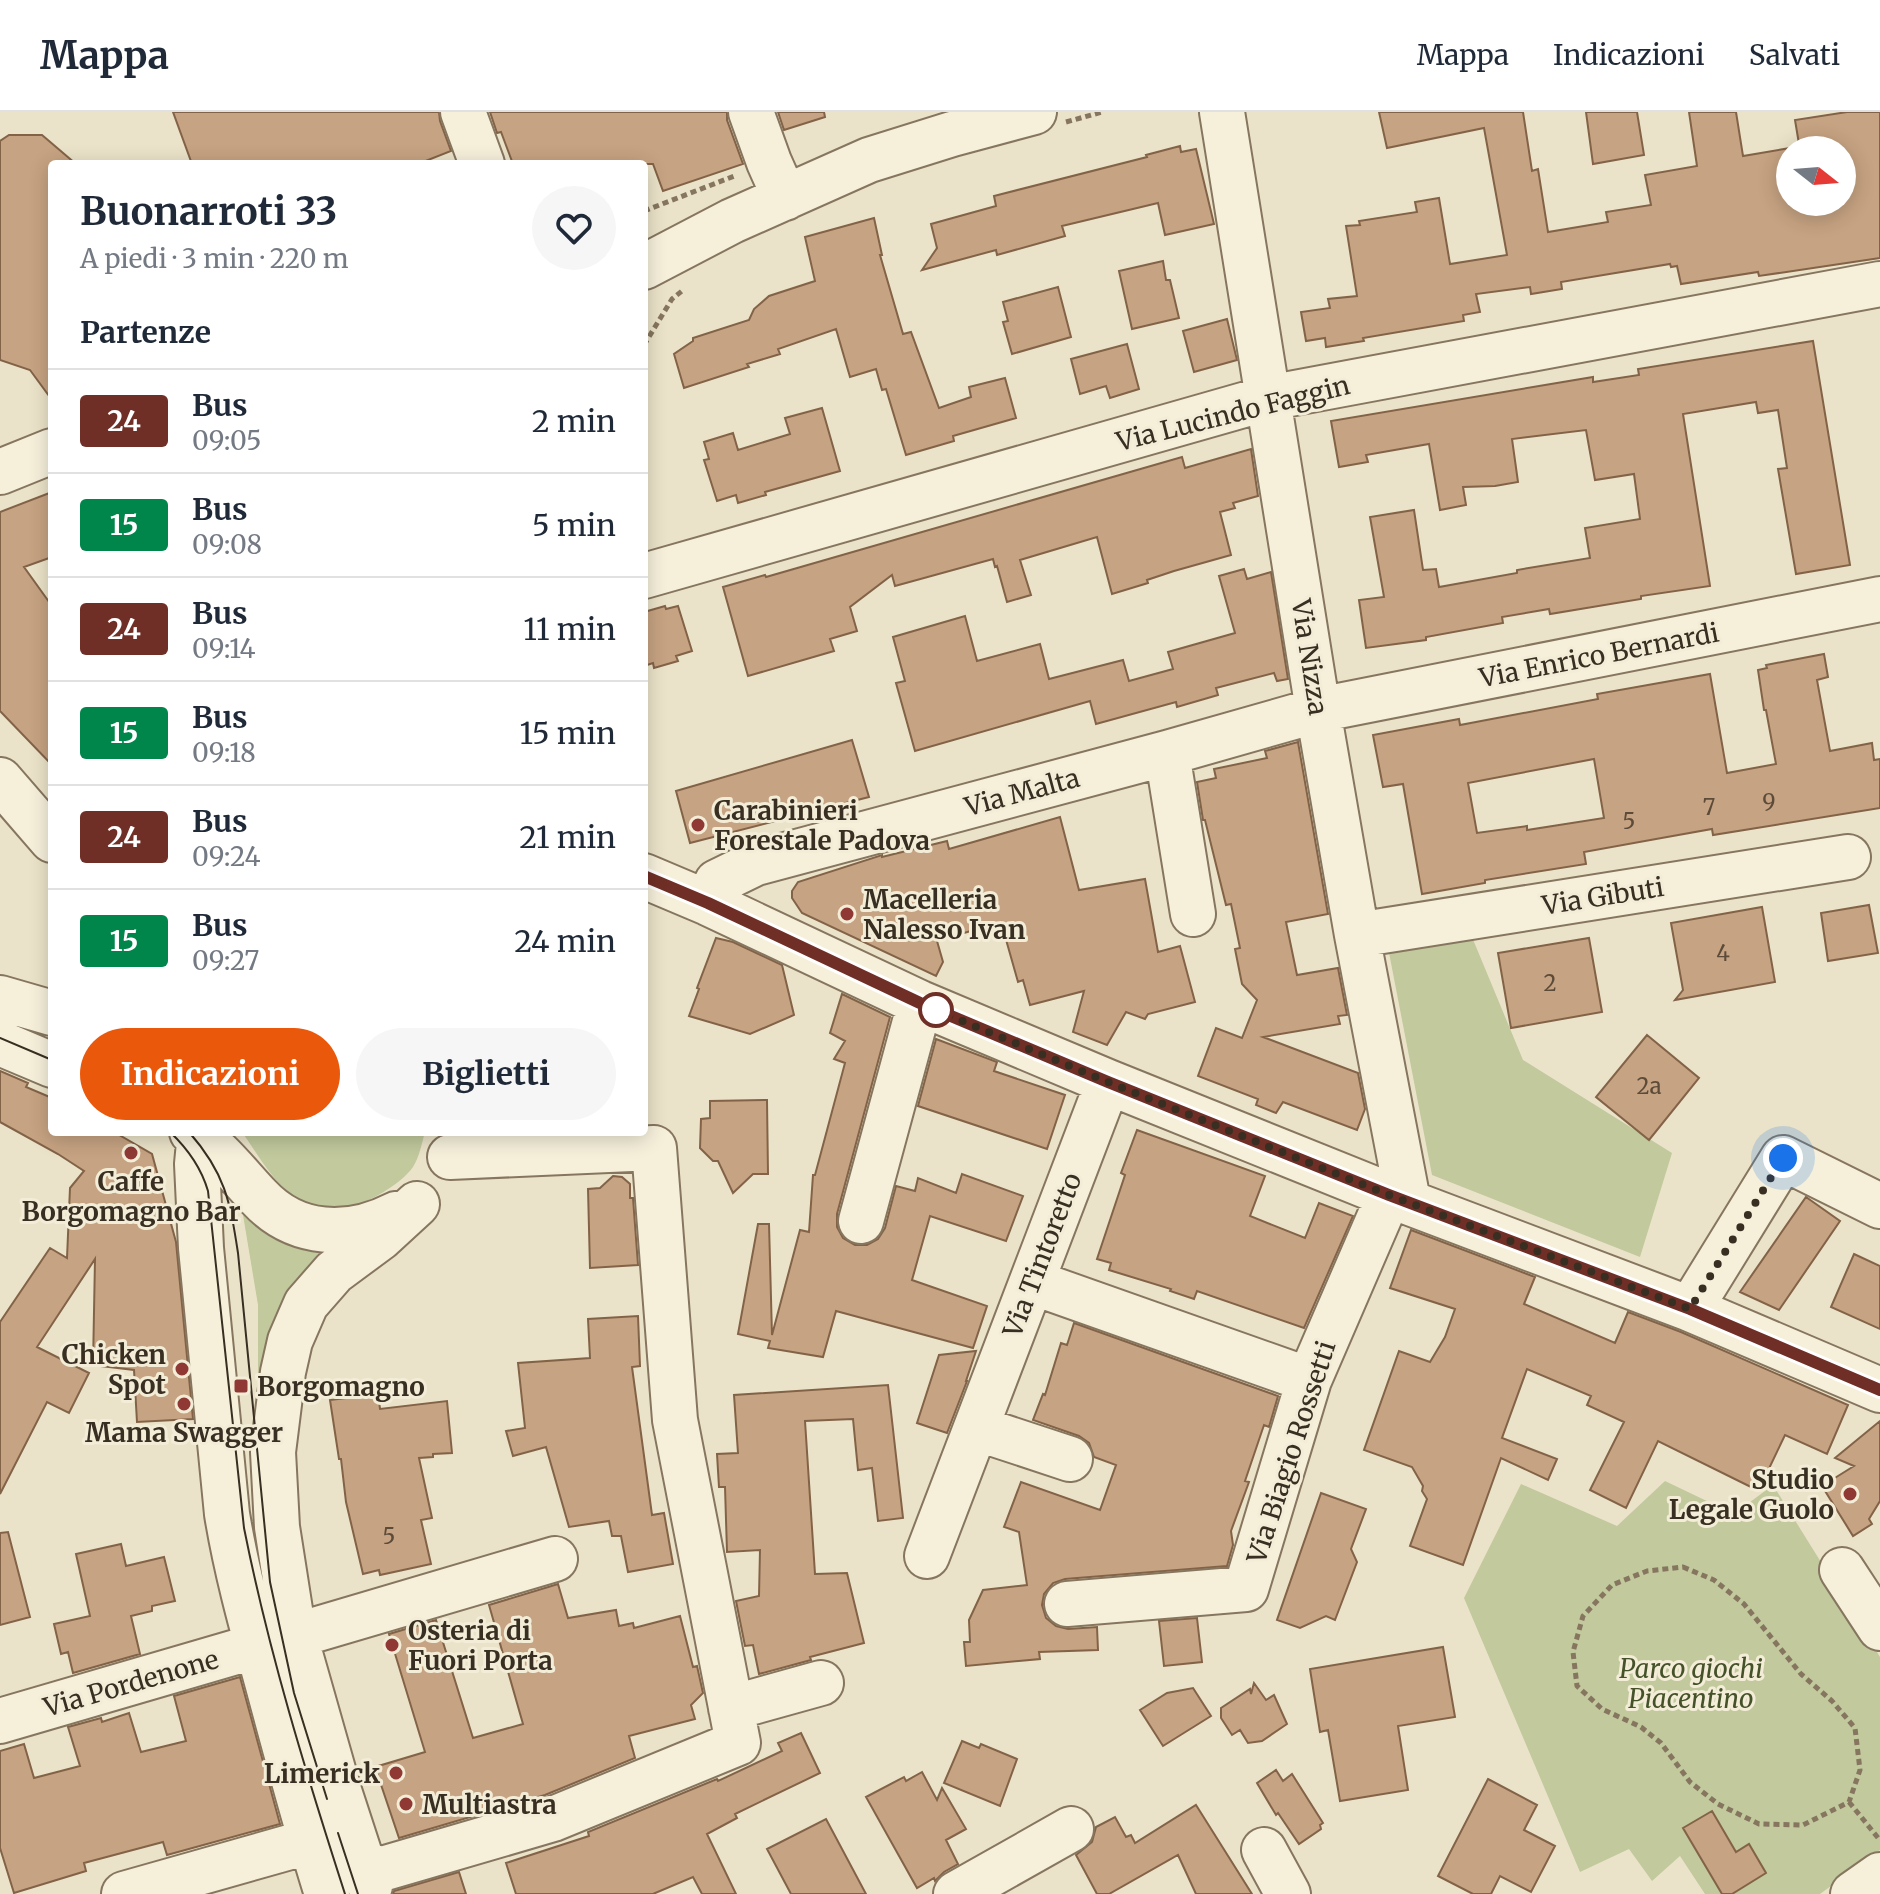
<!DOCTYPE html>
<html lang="it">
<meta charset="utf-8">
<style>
body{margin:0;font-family:Merriweather,serif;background:#f6f6f7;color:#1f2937;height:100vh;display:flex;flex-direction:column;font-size:30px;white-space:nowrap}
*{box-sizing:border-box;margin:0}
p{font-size:26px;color:#747a83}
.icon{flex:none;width:44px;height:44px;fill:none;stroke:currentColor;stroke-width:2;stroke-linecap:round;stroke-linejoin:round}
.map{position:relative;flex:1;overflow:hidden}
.side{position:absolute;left:48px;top:48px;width:600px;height:976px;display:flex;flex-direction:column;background:#fff;border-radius:8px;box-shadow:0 4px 20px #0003}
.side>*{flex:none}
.badge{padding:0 16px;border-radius:6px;font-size:28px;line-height:52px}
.needle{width:52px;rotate:107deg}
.fabs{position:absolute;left:1776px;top:24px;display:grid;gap:16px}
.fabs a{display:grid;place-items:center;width:80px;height:80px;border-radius:50%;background:#fff;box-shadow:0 4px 20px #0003;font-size:40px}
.you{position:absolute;width:40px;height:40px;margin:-20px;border:6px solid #fff;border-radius:50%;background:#1a73e8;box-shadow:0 0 0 12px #1a73e833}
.map>.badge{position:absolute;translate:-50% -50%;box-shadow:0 0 0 4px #fff}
h2{padding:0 32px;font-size:30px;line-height:72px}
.round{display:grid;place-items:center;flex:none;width:84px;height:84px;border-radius:42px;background:#f6f6f7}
.headline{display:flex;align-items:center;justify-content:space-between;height:136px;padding:0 32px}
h1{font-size:38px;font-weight:700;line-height:60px}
.primary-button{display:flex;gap:16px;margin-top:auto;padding:16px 32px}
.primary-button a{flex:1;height:92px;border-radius:48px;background:#ea580c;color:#fff;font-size:32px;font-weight:700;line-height:92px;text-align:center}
.primary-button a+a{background:#f6f6f7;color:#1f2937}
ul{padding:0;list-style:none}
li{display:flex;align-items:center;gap:24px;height:104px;padding:0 32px;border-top:2px solid #e0e1e3}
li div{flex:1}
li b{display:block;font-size:30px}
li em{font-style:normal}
li .badge{min-width:88px;font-weight:700;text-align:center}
header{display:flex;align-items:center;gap:48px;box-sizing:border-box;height:112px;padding:0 40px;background:#fff;border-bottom:2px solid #e0e1e3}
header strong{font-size:38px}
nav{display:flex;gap:44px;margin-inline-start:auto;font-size:28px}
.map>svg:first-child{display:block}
.green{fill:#c1c99d}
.building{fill:#c6a382;stroke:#836347;stroke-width:2;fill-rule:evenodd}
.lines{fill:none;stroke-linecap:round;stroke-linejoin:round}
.minor-casing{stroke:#86765f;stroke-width:48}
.path{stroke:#86765f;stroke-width:5;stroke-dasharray:6 4;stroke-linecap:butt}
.minor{stroke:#f6f0db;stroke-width:44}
.tram{stroke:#382e21;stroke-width:2}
.line-casing{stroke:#fff;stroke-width:18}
.line{stroke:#6f2f26;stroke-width:12}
.walk{stroke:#382e21;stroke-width:8;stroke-dasharray:0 14.4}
.poi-dot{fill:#903934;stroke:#f3edd8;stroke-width:3}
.stop-dot{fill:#fff;stroke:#6f2f26;stroke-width:4}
.labels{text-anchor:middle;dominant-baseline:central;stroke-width:6;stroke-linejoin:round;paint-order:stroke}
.number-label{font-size:22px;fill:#5c4b39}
.street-label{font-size:26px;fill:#382e21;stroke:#f3edd8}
.poi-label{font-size:26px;font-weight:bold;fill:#382e21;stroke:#f3edd8;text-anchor:start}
.park-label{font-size:26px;font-style:italic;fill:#455229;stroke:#f3edd8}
</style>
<header>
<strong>Mappa</strong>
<nav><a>Mappa</a><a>Indicazioni</a><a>Salvati</a></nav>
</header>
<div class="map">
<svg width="1880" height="1782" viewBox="0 0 1880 1782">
<rect width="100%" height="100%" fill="#ebe3c9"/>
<path class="green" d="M1467,813L1523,948L1672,1041L1640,1145L1432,1063L1385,820Z
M242,1020H425C422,1031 419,1046 413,1055C400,1073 367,1092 345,1096C330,1098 304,1093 292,1083C271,1067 257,1041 242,1020Z
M243,1103L264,1111L350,1130L282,1199L258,1263V1193Z
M1665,1369L1734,1402L1773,1373L1880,1545V1738L1820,1782H1705L1680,1744L1652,1769L1629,1737L1580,1760L1464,1486L1521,1372L1617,1414Z"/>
<path class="building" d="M173,0H439L440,9L451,39L418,52H192Z
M490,0H727V8L743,52L663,79L653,52H513L501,20L497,21Z
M778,0H824L825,5L784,18Z
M1379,0H1523L1532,59L1538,57L1548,120L1608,110L1606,100L1651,93L1645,63L1697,54L1689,0H1736L1743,44L1790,36V90H1842V38H1800L1795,8L1847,0H1880V146L1759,164L1758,160L1681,172L1677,154L1671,155L1670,152L1561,170L1562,177L1531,182L1530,175L1476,182L1480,200L1463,203L1464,209L1363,226L1364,229L1326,235L1325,226L1306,229L1301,200L1330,196L1328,187L1357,184L1346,114L1360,113L1359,109L1417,100L1415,90L1439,86L1450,152L1507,143L1484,16L1387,36Z
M1586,0H1637L1644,43L1593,52Z
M9,23H42L76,52H52V288L30,258L0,248V29Z
M1180,34L1181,40L1196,37L1214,112L1165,123L1158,91L1062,114L1065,124L997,143L996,138L922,158L937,136L931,112L996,94L994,84L1147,45L1146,43Z
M874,106L882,143H880L903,222L911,220L939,296L971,285L969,275L1005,266L1016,306L953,324L954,329L906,343L886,277L882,278L876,257L850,265L836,217L778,237L780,242L747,252L749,255L684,276L674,242L693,229V226L749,208L754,197L769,184L815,169L805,125Z
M1163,149L1166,168H1170L1179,206L1132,217L1119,159Z
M1058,175L1071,225L1012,242L1003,210L1008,209L1003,190Z
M1227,207L1237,248L1194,260L1183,219Z
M1813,229L1850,453L1796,462L1778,357L1787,356L1778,298L1758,301L1756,290L1683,302L1710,474L1641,484V487L1550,502L1549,497L1502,505L1503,511L1426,525V528L1366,536L1359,488L1384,485L1370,405L1414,398L1423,458L1436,457L1439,475L1517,461V458L1590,446L1585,416L1640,407L1634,362L1595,368L1586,318L1512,327L1518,370L1495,374L1463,375L1466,393L1440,398L1429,332L1366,343L1368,350L1339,355L1331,309L1593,265V270L1639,263L1638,257Z
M1127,232L1139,277L1110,286L1106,274L1080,282L1071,247Z
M822,296L840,359L765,380L766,383L738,391L736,383L717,389L704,348L709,347L704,330L733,321L738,338L790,322L785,306Z
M1251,337L1258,384L1233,391L1235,396L1220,400L1231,443L1174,459L1147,468L1148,471L1112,482L1097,425L1020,448L1031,483L1007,490L997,454L995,455L993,447L895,474L892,463L850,495L857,519L830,527L834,539L748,564L723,475L765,463L766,465L1182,345L1185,356Z
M52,380V445L24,455L52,494V653L0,599V400Z
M1244,457L1247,467L1271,460L1288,567L1277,569L1274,561L1216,576L1218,583L1177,595L1176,590L1096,612L1090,589L915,639L896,571L905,569L893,525L965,504L977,549L1040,532L1049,567L1123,548L1129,569L1173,557L1168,540L1235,521L1219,464Z
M665,494L666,497L678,494L692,539L676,544L678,549L654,556L653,551L644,554V500Z
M1824,542L1828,565L1817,568L1830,639L1872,631L1874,648L1880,647V696L1713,723L1712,717L1656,727L1584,740L1586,752L1485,768V771L1422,782L1403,672L1383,675L1373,623L1459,607L1460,613L1598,587L1597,582L1710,562L1727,661L1776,652L1766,598H1764L1758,558L1767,556L1766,553ZM1594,647L1604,706L1527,718V714L1477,721L1468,671Z
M852,628L869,685L690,731L676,679Z
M1298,630L1328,802L1286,810L1297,863L1338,856L1347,903L1338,904L1340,912L1263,925L1358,961L1365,997L1357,1018L1283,990L1276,1001L1256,993L1258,987L1198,964L1216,916L1242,926L1257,888L1242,872L1235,837L1240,836L1231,792L1226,793L1205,708H1203L1197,670L1216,666L1214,657L1267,646L1265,639Z
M1060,705L1079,778L1145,767L1158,840L1180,834L1195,890L1148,902L1145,907L1126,900L1107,933L1073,920L1084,879L1030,893L1023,868L1018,870L1001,810L937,829L943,850L936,864L802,801L792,786V779L798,770L882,743V745L947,729L949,737Z
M1869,793L1878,841L1828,849L1821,801Z
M1762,795L1775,870L1675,888L1683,878L1671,811Z
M716,826L733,830L782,853L794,903L750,922L689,904L699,877L697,876Z
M1589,826L1602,900L1511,916L1498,841Z
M842,882L890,905L837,1102V1115L843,1126L855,1133H867L878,1127L885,1116L896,1074L915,1079L918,1066L956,1081L962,1062L1023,1084L1006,1129L930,1104L912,1168L987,1194L973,1236L836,1199L823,1245L768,1236L770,1229L738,1222L758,1112H769L772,1223L800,1118L809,1120L813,1063H815L845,951L834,947L845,929L830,921Z
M1647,923L1699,966L1649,1028L1596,985Z
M936,927L997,950L994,959L1065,983L1047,1037L918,994Z
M0,959L28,971L26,975L52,986V1020H114L152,1042L176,1130L193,1307L137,1310L134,1258L93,1253L95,1147L37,1235L89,1261L69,1301L47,1290L0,1382V1210L50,1136L67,1146L70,1076L84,1059L58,1042L0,1010Z
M767,988L768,1062H753L733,1081L718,1049H713L700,1036L701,1007L710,1006V989Z
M1137,1018L1265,1064L1250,1104L1305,1126L1319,1091L1353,1104L1304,1216L1197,1179L1194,1187L1170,1179L1171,1177L1109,1158L1111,1151L1097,1147L1125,1063L1121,1061Z
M613,1064L622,1065L630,1072V1086H633L638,1153L590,1156L588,1077L600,1076Z
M1806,1085L1840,1109L1779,1198L1740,1180Z
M1411,1118L1535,1165L1524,1192L1615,1231L1628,1200L1681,1220L1848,1293L1827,1342L1785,1323L1764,1367L1751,1375L1658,1329L1626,1396L1590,1378L1624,1310L1587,1293L1591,1284L1527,1257L1502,1326L1557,1347L1548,1368L1501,1346L1463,1453L1410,1434L1427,1387L1422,1379L1423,1374L1412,1355L1364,1338L1399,1239L1430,1250L1445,1225L1455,1197L1390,1176Z
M1854,1142L1880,1154V1217L1831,1195Z
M638,1204L640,1254L632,1255L652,1403L664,1401L673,1452L628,1460L621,1424H612L609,1409L569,1415L546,1335L513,1344L506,1319L525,1316L518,1251L590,1246L588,1207Z
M1074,1211L1278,1284L1269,1315L1264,1313L1245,1369L1249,1370L1231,1419L1233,1433L1227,1454L1065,1467L1053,1471L1044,1482L1042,1493L1046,1506L1056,1514L1068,1517L1097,1515L1098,1538L1039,1540L1040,1547L966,1554L964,1530H970L969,1508L983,1478L1027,1473L1019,1420L1004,1415L1021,1370L1100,1398L1116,1353L1094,1345L1089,1331L1079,1324L1033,1308L1043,1282L1045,1283L1061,1231L1067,1233Z
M976,1239L966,1269H967L947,1321L917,1311L939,1243Z
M888,1273L903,1406L878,1409L872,1356L858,1358L853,1307L805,1309L815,1462L847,1461L864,1531L810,1545L811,1548L759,1562L753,1533L745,1534L736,1489L759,1484L760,1438L727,1440L725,1375H719L717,1342L738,1341L734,1283Z
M378,1282L380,1297L447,1289L452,1341L433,1342V1345L419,1346L432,1406L421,1408L431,1452L380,1463L379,1458L363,1462L346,1390L341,1347H339L330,1288Z
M1880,1309V1389L1869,1407L1872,1412L1853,1424L1822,1374L1854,1354L1835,1346Z
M1321,1381L1366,1397L1351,1437L1357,1450L1335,1508L1326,1504L1300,1516L1277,1508Z
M8,1420L30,1505L0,1513V1421Z
M121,1432L126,1454L164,1445L175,1489L152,1494V1499L131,1504L140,1542L73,1561L68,1540L61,1542L54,1512L90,1504L76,1442Z
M558,1472L568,1506L616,1498L619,1514L633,1511L634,1516L680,1504L693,1555L697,1554L703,1581L691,1593L695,1607L629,1624L635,1646L545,1683L399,1726L375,1655L425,1640L389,1522L436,1508L473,1626L523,1612L489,1493Z
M1197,1506L1202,1550L1164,1554L1159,1509Z
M1443,1535L1455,1605L1398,1614L1408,1678L1340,1689L1328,1618L1320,1620L1310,1557Z
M240,1565L280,1712L167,1743L163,1730L84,1751L86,1759L14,1781L0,1736V1639L24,1632L34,1666L80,1654L68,1615L101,1606L102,1610L129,1601L141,1640L186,1629L174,1584Z
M1254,1571L1266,1588L1274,1583L1287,1612L1262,1629L1248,1631L1240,1618L1232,1623L1221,1606V1596L1250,1577L1251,1582Z
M1193,1576L1211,1604L1163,1634L1140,1598L1167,1581Z
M801,1621L820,1661L735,1702L737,1706L707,1722L736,1782H702L693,1765L653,1782H516L506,1751L589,1724L588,1720L717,1667L718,1669L782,1639L778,1631Z
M962,1629L979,1636L981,1632L1017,1647L1000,1694L944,1671Z
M1276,1658L1283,1669L1292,1662L1323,1711L1320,1713L1321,1717L1299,1732L1278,1701L1276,1703L1257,1671Z
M922,1660L937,1688L942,1676L966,1717L946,1728L958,1752L944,1760L935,1769L934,1766L917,1776L866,1685L904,1665L906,1669Z
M1488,1667L1537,1693L1524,1718L1555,1734L1531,1780L1500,1764L1491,1782H1473L1438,1764Z
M1196,1693L1252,1782H1196L1178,1743L1109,1782H1097L1076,1743L1092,1730L1096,1715L1115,1705L1126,1725L1131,1723L1135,1731Z
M1712,1699L1736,1740L1749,1732L1766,1761L1732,1782H1722L1683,1716Z
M826,1707L866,1782H791L767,1737Z
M459,1760L466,1782H393L394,1779Z"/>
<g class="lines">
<g class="minor-casing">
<path id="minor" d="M463,0L482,52
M751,0L769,50L785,86
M1222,0L1318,598L1357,823L1408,1089
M644,155L732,109L869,48L952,22L1034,0
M0,360L52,339
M644,464L1268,286L1880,172
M1167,641L1193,802
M0,668L52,728
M644,764L708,791L920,891L1108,970L1389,1083L1690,1197L1880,1278
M708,791L717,770L756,751L1167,641L1318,598L1880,487
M1357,823L1848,745
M0,886L52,901
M0,931L52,953
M192,1020C218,1036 238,1063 259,1085C296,1125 349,1126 396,1102
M200,1020L197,1052L201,1136L227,1402C237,1463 254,1522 270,1581C288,1648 306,1715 327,1782
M861,1109L920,891
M1032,1170L1309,1268
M1690,1197L1783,1046L1880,1094
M976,1316L1070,1347
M927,1444L1108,970
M1842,1458L1880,1516
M1067,1492L1246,1477L1309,1268L1389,1083
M294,1524L555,1447
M731,1596L821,1571
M0,1609L236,1540L251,1539L260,1545
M1264,1738L1288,1782
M360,1745L370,1754L382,1757L553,1707L738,1631L675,1308L654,1036L450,1045
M370,1774L339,1679L293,1517L277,1415L273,1340L283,1260L290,1229L306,1192L334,1160L380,1126L417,1092
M124,1782L297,1733L306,1732L313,1739
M956,1782L1071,1717
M1853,1782L1880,1763"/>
</g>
<path class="path" d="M1066,10L1102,0
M644,99L737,63
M644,233L672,187L682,179
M1683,1455L1714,1468L1744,1492L1801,1562L1832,1589L1855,1616L1860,1658L1849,1690L1803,1713L1759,1712L1718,1692L1690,1670L1661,1631L1641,1615L1602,1597L1577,1574L1573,1540L1583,1504L1612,1473L1647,1459Z
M1849,1690L1879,1727"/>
<use href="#minor" class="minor"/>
<path class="tram" d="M0,926L52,948
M170,1020C188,1037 201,1055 208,1079L244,1416C269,1541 306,1661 345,1782
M189,1020C225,1061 230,1089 238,1141L270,1470L294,1581L327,1687
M338,1721L358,1782"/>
</g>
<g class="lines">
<g class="line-casing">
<path id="line" d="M644,764L708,791L920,891L1108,970L1389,1083L1690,1197L1880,1278"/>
</g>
<use href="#line" class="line"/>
<path class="walk" d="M936,898L1108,970L1389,1083L1690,1197L1783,1046"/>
</g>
<g class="poi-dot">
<circle cx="698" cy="713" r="8"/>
<circle cx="847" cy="802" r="8"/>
<circle cx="131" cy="1041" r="8"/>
<circle cx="182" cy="1257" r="8"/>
<rect x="233" y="1266" width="16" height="16" rx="4"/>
<circle cx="184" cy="1292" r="8"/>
<circle cx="1850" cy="1382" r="8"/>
<circle cx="392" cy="1533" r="8"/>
<circle cx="396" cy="1661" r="8"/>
<circle cx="406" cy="1692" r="8"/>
</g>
<circle class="stop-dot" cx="936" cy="898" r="16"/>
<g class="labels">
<g class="number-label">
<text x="1769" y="690">9</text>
<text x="1709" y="695">7</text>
<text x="1629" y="709">5</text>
<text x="1723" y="841">4</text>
<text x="1550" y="871">2</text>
<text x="1649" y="974">2a</text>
<text x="389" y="1424">5</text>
</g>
<g class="street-label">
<text transform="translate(1233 301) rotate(-14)">Via Lucindo Faggin</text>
<text transform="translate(1599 543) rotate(-11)">Via Enrico Bernardi</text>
<text transform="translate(1310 545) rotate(81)">Via Nizza</text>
<text transform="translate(1022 680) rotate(-15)">Via Malta</text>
<text transform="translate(1603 784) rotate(-9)">Via Gibuti</text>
<text transform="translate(1042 1143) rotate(-69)">Via Tintoretto</text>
<text transform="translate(1291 1340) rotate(-72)">Via Biagio Rossetti</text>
<text transform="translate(131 1571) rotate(-16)">Via Pordenone</text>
</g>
<g class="poi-label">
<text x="714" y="698">Carabinieri<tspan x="714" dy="30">Forestale Padova</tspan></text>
<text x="863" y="787">Macelleria<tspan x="863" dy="30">Nalesso Ivan</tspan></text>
<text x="131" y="1069" text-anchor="middle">Caffe<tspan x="131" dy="30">Borgomagno Bar</tspan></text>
<text x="166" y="1242" text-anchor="end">Chicken<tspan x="166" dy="30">Spot</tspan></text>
<text x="257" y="1274">Borgomagno</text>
<text x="184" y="1320" text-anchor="middle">Mama Swagger</text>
<text x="1834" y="1367" text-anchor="end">Studio<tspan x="1834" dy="30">Legale Guolo</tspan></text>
<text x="408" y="1518">Osteria di<tspan x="408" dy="30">Fuori Porta</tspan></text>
<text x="380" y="1661" text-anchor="end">Limerick</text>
<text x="422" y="1692">Multiastra</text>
</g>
<g class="park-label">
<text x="1691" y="1556">Parco giochi<tspan x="1691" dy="30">Piacentino</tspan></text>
</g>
</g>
</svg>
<div class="fabs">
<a><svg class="needle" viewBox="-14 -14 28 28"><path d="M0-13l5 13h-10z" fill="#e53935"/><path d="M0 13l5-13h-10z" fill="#747a83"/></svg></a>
</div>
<div class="you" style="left:1783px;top:1046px"></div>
<section class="side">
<div class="headline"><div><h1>Buonarroti 33</h1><p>A piedi · 3 min · 220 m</p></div><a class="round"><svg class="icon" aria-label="heart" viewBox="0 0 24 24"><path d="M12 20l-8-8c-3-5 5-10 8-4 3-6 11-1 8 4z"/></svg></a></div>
<h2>Partenze</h2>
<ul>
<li><span class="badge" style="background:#6f2f26;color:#fff">24</span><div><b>Bus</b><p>09:05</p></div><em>2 min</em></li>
<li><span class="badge" style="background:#00854a;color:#fff">15</span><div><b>Bus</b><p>09:08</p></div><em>5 min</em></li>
<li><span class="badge" style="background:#6f2f26;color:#fff">24</span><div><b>Bus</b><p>09:14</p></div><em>11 min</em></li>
<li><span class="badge" style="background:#00854a;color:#fff">15</span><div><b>Bus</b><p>09:18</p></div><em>15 min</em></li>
<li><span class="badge" style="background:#6f2f26;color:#fff">24</span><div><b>Bus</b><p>09:24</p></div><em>21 min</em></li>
<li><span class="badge" style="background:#00854a;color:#fff">15</span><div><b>Bus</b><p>09:27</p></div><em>24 min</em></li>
</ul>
<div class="primary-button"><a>Indicazioni</a><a>Biglietti</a></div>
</section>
</div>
